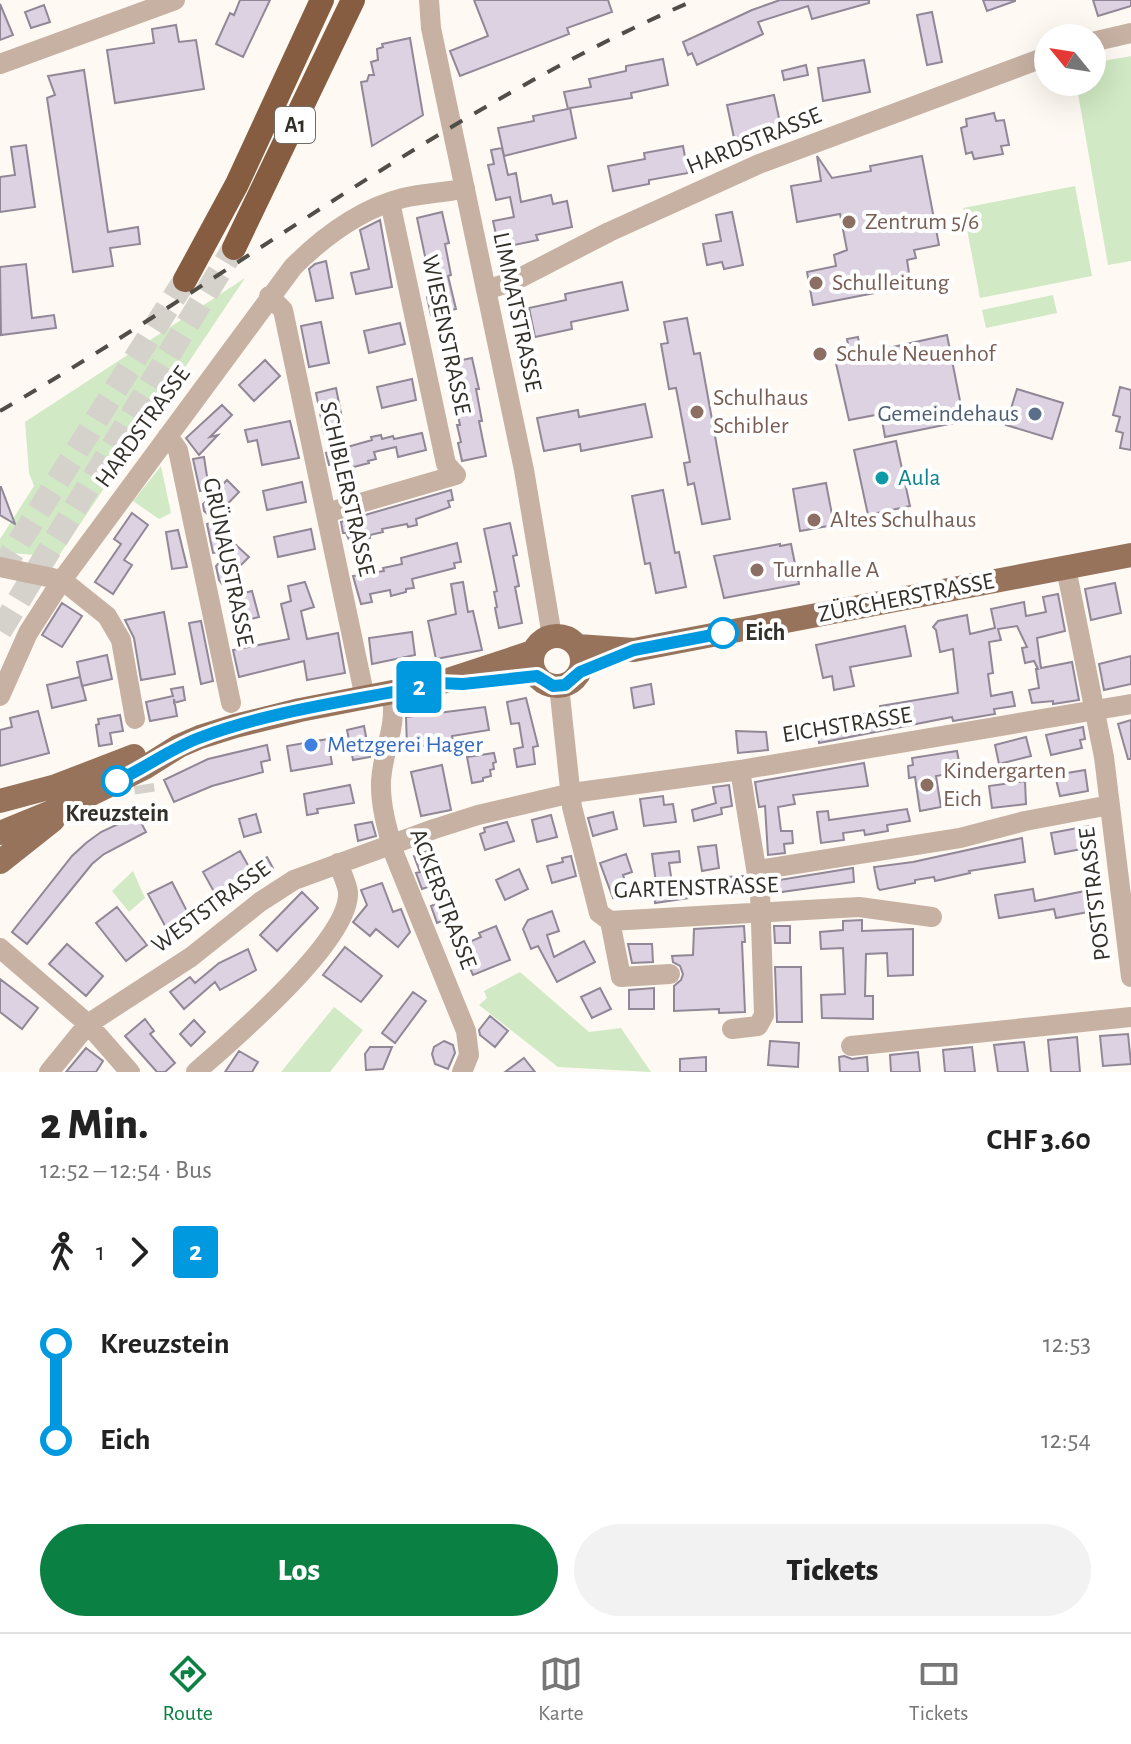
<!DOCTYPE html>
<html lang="de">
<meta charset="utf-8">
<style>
body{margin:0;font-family:"Alegreya Sans",sans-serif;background:#f2f2f2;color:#222;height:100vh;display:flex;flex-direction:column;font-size:30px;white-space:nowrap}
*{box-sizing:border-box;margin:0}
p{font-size:26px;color:#767676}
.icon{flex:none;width:44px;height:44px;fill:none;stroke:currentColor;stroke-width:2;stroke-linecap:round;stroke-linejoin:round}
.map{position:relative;height:1072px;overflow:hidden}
.sheet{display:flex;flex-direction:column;background:#fff;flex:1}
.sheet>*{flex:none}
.badge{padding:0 16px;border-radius:6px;font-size:28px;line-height:52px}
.needle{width:52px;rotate:300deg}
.fabs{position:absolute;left:1034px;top:24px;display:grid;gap:16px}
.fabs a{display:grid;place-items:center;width:72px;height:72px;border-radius:50%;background:#fff;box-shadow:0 8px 32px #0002;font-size:40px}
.map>.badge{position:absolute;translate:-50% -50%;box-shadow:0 0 0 4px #fff}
.legs{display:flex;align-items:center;gap:12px;height:88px;padding:0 40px;font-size:26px}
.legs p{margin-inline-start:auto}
.summary{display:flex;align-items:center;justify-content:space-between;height:136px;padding:0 40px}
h1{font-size:44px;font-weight:800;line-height:60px}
.action{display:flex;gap:16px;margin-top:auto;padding:16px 40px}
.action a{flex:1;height:92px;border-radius:48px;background:#0b8043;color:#fff;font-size:32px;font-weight:800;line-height:92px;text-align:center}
.action a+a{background:#f2f2f2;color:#222}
ul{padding:0 40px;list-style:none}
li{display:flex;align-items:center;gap:28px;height:96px;font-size:30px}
li i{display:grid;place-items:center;width:12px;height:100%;margin:0 10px;background:currentColor}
li i::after{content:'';width:20px;height:20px;margin:-10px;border:6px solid;border-radius:50%;background:#fff}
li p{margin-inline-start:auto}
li:first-child i{background:linear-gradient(#0000 50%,currentColor 0)}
li:last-child i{background:linear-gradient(currentColor 50%,#0000 0)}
.tab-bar{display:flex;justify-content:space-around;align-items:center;height:112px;border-top:2px solid #e0e0e0;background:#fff;font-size:22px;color:#767676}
.tab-bar a{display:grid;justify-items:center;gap:4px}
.tab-bar .current{color:#0b8043}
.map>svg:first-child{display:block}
.green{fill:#d1e9c4}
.building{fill:#dcd2e2;stroke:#918796;stroke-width:2}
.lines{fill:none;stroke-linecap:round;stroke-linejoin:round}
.minor-tunnel{stroke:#d5d1cb;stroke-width:20;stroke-dasharray:20 10;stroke-linecap:butt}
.highway-tunnel{stroke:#d5d1cb;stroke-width:24;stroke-dasharray:24 12;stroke-linecap:butt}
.minor{stroke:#c6b1a3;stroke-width:20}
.major{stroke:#97735b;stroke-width:24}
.highway{stroke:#865d40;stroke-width:24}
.rail{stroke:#514d47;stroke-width:4;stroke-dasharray:14 14;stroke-linecap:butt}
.line-1-casing{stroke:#fff;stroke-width:18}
.line-1{stroke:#0099df;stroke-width:12}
.education-dot{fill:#8d6e63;stroke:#fff;stroke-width:3}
.service-dot{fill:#5c6f8a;stroke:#fff;stroke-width:3}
.culture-dot{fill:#0f9aa8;stroke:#fff;stroke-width:3}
.stop-1-dot{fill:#fff;stroke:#0099df;stroke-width:4}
.shop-dot{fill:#3f7fe0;stroke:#fff;stroke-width:3}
.labels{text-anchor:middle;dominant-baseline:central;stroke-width:8;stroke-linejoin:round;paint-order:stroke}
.shield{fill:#fff;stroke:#706d69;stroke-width:2}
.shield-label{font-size:22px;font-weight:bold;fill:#332f29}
.street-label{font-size:24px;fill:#332f29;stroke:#fff}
.education-label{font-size:24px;fill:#785e54;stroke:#fff;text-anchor:start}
.service-label{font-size:24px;fill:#4e5e75;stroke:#fff;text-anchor:end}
.culture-label{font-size:24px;fill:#0d838f;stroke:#fff;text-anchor:start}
.stop-label{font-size:24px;font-weight:bold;fill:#332f29;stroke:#fff;text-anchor:start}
.shop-label{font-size:24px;fill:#366cbe;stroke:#fff;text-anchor:start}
</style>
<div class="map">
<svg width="1131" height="1072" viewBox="0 0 1131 1072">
<rect width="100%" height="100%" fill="#fefaf3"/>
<path class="green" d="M1131,56V261L1108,265L1076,82H1092V63Z
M1075,186L1092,276L980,298L963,208Z
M245,278L58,557L0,552V539L34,486L29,473L25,422Z
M1053,295L1057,313L986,328L982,310Z
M161,466L171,513L159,519L133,501Z
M133,871L145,898L129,912L112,891Z
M520,972L589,1032L621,1028L651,1072L558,1067L479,1005L487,998L484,991Z
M334,1007L363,1030L330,1072H281Z"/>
<path class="building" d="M240,0H270L243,57L216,44L230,13L234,15Z
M474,0H608L612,12L567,28L569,34L460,76L450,51L488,36Z
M780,0H869V3L812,19L808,6L758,22L763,34L697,65L692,53L688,55L683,42L752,10Z
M983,0H1015V1L987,11Z
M1093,0H1131V6L1098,16Z
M0,4L13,35L0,40Z
M44,5L50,22L31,28L25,12Z
M932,12L942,62L927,65L917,15Z
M176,25L179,42L196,40L204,89L115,103L107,50L154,43L152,29Z
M410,38L423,115L372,146L361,82L367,81L369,75H374L371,62L378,60L377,49L383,47L382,44Z
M663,59L668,85L631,93L632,98L570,108L576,138L504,156L498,128L534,121L533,116L568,109L564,92L591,87L589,79L626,71V66Z
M864,60L870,92L823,101L818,68Z
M806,65L808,75L784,80L782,71Z
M84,70L108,232L138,227L140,244L110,248L113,266L73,272L47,98L55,95L48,76Z
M774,95L781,127L734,138L727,105Z
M994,113L996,121L1004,120L1009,145L1001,146L1003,154L974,159L972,152L966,154L961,128L967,126L966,119Z
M26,145L35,207L0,212V177L15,175L11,147Z
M683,146L688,173L649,180V184L613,191L608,166L645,159L644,153Z
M502,148L508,175L516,173L521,202L551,195L553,204L567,201L572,227L536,235L538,240L499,248L493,221L514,217L510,197L496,200L488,165L494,164L491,150Z
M817,156L832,178L871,171L870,166L922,156L939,245L914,250L916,258L907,260L911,286L813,305L807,272L836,266L834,255L847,250L840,214L797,222L791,186L821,181Z
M442,212L449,243L445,244L451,275L448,276L456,309L431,315L427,297L430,296L427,280H430L417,218Z
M732,212L743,265L724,269L722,262L707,265L703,244L721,241L716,215Z
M380,220L392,287L356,294L351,273L369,269L360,230Z
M326,261L333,298L316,301L309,269L315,264Z
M26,264L32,318L54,315L56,328L1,335L0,267Z
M622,282L628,310L571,322L572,329L535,337L529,308L566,300L565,294Z
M687,318L694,354L700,353L730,519L702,524L694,483L688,485L684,463L690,462L676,388L669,389L661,344L668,343L664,322Z
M321,322L329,363L309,367L301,326Z
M400,323L405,344L369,353L364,331Z
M947,335L964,421L885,437L881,414L849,420L835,359L850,355L847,339L858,337L861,354Z
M472,358L479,389H476L482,421H479L486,456L462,461L458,443L461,442L457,425H460L447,363Z
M265,360L280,376L254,401L239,385Z
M412,379L416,400L382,408L377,387Z
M1120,387L1131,390V450L1120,448L1123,433L1116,431L1120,417L1113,415Z
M336,388L344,428L324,433L316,393Z
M1017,389L1063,403L1052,439L1006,425Z
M645,404L652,437L581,451L580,444L544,451L537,418L578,410L579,417Z
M222,405L232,415L210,437L218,435L199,455L186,438Z
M290,421L299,458L262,465L257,440L248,442L245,430Z
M422,433L426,450L398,457L396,447L374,452L376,459L368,461L369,463L334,472L332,464L329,465L326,453L372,440L371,437L381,435L382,439L393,436L394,439Z
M896,441L910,506L868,515L854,450Z
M204,457L209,489L200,491L193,459Z
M227,480L239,492L213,519L204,511L203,504Z
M302,482L306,502L267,510L263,491Z
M826,483L834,525L800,531L793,489Z
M0,487H1L15,524L0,515Z
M451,490L453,500L448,501L450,507L416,519L417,525L408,527L407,524L382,529L383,532L370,535V538L350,542L346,533H343L341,522Z
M663,490L675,553L679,552L686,587L656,593L650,563L645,564L632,496Z
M132,513L148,525L124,560L132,565L113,594L95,582L121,544L114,539Z
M215,522L221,552L213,553L207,524Z
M510,523L517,555L513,556L519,586L515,587L522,623L499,628L495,608L497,607L494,592L497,591L484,529Z
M311,529L315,549L278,557L274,537Z
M178,530L187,567L172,569L166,532Z
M457,543L461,562L454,563L455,568L412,579L414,588L406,589V592L391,596L390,590L370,594L372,602L361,604L353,576L384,571L383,568L402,564L401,558Z
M780,544V546L791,544L799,584L724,598L714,556Z
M236,545L249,557L222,584L219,580L216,566Z
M305,582L314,607L301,611L307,639L338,633L345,673L307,680L304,661L239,677L233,650L289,639L281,604L291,601L288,586Z
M463,582L468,612L473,611L482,650L436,659L428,621L456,614L451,584Z
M1115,583L1121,613L1091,620L1085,589Z
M252,591L259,617L238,622L232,596Z
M1058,594L1065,631L1037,638L1041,668L1072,662L1079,700L1053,704V701L1032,703L1029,690L1039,688L1036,669H1038L1034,661L1025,663L1022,648L1027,647L1017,626L998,629L1001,640L989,642L993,673L988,674L991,696L1012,692L1015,706L994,709L995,714L953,721L952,717L819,743L816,722L881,711L880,706L958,693L953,649L940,652L936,630L933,627L938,621L967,615L970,634L995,628L991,609L1024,602L1026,616L1046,612L1043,597Z
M62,603L82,616L62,647L42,635Z
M164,612L175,674L141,680L134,638L125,620Z
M201,621L213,681L201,684L189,623Z
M905,626L911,656L850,667L854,686L834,690L832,676L823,678L816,645Z
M412,632L415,655L372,664L369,638Z
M107,655L112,679L82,686L77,662Z
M1131,656V684L1104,690L1099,664Z
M80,677L86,700L52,708L47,685Z
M651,684L654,704L634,708L631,688Z
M183,687L185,700L174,703V699L177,716L150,721L146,702L173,696L171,689Z
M526,698L538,746L533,747L535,764L517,767L514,749L523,747L519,723L511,724L507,702Z
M485,707L489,730L452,736L453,742L407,748L406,717Z
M38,711L49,753L0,766V730L12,727L10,718Z
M120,715L123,731L110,733L112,744L99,746L96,725L99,724L98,719Z
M1131,720V759H1128L1118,724Z
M364,726L370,757L353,760L347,730Z
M1083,727L1085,739L1080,740L1082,748L1051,755L1046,735Z
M736,731L766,732L768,750L738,753Z
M1026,737L1031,756L999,764L995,745Z
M328,739L332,764L291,771L287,746Z
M267,745L270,760L261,762L263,772L212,786L174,802L164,780L208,759Z
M957,751L961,772L936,776L941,807L920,811L915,777L909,778L908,766L913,765L912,758Z
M494,753L496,762L493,763L494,769L490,770L491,776L483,778V781L472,783L467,757Z
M864,763L868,786L793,795L795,804L778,807L781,831H792L793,843L784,844L785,853L768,855L765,806L759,807L755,782Z
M442,765L451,810L421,816L411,772Z
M1085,770L1088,791L1060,796L1055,775Z
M1025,781L1026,804L992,808L989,786Z
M350,785L354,803L317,809L318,813L307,815L304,794Z
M729,785L732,806L721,808L722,814L694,821L692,810L716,803L713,787Z
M663,796L664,805L673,804L676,822L644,826L640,799Z
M907,809L910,821L887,825L888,831L865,835L864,830L843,833L844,840L821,843L817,812L828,811L829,820Z
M613,812L617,829L593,836L588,818Z
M256,814L261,832L244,837L239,819Z
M137,815L146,832L104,854L92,864L27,944L12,932L72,856L86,843L101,832Z
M551,815L557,837L537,842L532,820Z
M372,822L376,836L358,841L355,825Z
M507,822L514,841L485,850L480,834L485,832L484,828Z
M1094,825L1098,846L1055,854L1051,833Z
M1022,838L1025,862L969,871L970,873L935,881L934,877L915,880V883L880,890L878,888L874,867L913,862Z
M716,845L719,868L702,871L698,847Z
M430,850L437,868L425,873L431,886L422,889L416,873L420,872L414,856Z
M240,851L249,867L267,857L273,868L218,899L203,872Z
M679,851L680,862L669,863L672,883L694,880L696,897L655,903L654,890H657L652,854Z
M626,854L632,872L623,875L630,896L620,900L619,898H613L600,863Z
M571,856L576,876L552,883L547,866L563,862L562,858Z
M853,868L854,882L774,893L773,881Z
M519,869L528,889L505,900L496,880Z
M743,876L745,892L729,894L727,877Z
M172,882L194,925L171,937L148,894Z
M382,883L393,912L401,909L410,932L398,947L376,929L370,936L353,922L367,905L361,890Z
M1033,889L1035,901L1095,889L1099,910L1056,918L1054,909L999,918L995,895Z
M302,892L318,908L277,951L260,935Z
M447,901L452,917L437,923L431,906Z
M117,907L147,945L126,961L96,923Z
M552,911L559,931L547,935L554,957L584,941L595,962L557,982L538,946L531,949L523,929L528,920Z
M862,920V931L913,929V975L888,976L887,953L866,954L865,996H873V1019L822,1018L821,995L845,994L843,948L821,949L820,932L843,930V921Z
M496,926L510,960L473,975L460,946L481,937L479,933Z
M744,926L745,942H742L745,1012L719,1013V1009L674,1011V986L681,980L683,974L680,966L673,962L672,956L693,955L694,929Z
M774,926H790V943H775Z
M67,944L103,976L86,996L49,964Z
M628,944H652L653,962L632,963Z
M345,947L382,976L361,1002L323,975Z
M248,949L256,970L220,990L215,982L184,1009L170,992L190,977L195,983L219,963Z
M775,967H801L802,1022H777Z
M0,979L38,1008L22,1029L0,1012Z
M600,988L611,1009L592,1018L581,997Z
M654,988V1009H629V990Z
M413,992L426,1001L395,1043L382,1033Z
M490,1016L508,1031L495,1047L480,1035L479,1030Z
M145,1019L154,1031L150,1034L175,1063L165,1072H157L125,1036Z
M194,1020L205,1032L191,1046L180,1034Z
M1128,1034L1131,1064L1103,1066L1100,1036Z
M1077,1037L1080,1072H1051L1048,1040Z
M444,1041L453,1045L455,1053L448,1069L435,1064L432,1054L434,1047Z
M770,1041L799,1043L798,1067L768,1065Z
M1024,1042L1028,1072H998L994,1045Z
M370,1047H392L383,1069L366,1070L365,1054Z
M972,1047L975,1072H945L943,1050Z
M86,1048L103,1061L96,1072H66Z
M239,1051L258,1062L252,1072H225Z
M918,1052L920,1072H891L890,1055Z
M844,1056L852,1059L867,1057L868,1072H840L839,1057Z
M706,1057V1072H680V1059Z
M524,1058L535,1072H505Z"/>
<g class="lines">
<path class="minor-tunnel" d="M139,755L145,793"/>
<path class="highway-tunnel" d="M0,572L185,280
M0,631L234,248"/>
<path class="minor" d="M429,0L431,28L524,470L552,636
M1092,42L1131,33
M0,64L175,0
M486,290L514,281L609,232L759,164L1048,56
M269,296L283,310L365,698
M168,436L178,450L231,703
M326,513L456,475L446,464L390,202
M0,567L62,580L107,616L121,640L135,719
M1066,568L1104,757L1131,977
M559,686L572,807L599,913L610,921L859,907L932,917
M392,694C397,730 383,748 381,781C380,806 388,832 395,856L466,1031L469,1055L462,1072
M0,696L28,633L62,580L293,267C324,236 360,209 403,198C424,193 445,193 465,188
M758,870L960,838L1025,821L1110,805
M610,921L621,977L670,974
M0,948L88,1024L130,1072
M732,1029L758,1026L764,1015L760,893L740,770
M851,1046L1131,1017
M49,1072L88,1024L191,957L260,902L294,880L434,829L478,815L572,793L740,770L1131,704
M196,1072C231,1041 351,940 348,892C347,883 341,872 338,863"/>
<path class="major" d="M532 661a25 25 0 1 1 50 0a25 25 0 1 1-50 0Z
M578,646L634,650L1131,555
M0,801L56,786L134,756
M0,833L73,803L144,768L179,746L200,737L235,726L300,710L439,683L533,652
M0,862L53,820"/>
<path class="highway" d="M234,248L353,0
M185,280L237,184L322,0"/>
<path class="rail" d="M0,411C233,276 447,107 695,0"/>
</g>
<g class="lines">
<g class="line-1-casing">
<path id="line-1" d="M117,781C145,768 170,749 199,738C276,709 359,700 439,683L463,684L537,676L553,686L565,685L580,672L634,650L723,633"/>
</g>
<use href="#line-1" class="line-1"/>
</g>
<g class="education-dot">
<circle cx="849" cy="222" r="8"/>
<circle cx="816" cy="283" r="8"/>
<circle cx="820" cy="354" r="8"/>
<circle cx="697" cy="412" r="8"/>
<circle cx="814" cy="520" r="8"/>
<circle cx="757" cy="570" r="8"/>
<circle cx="927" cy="785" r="8"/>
</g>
<circle class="service-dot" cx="1035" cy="414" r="8"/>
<circle class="culture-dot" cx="882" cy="478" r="8"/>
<g class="stop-1-dot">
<circle cx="723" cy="633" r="14"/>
<circle cx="117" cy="781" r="14"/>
</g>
<circle class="shop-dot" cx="311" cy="745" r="8"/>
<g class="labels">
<rect class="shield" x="275" y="107" width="40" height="36" rx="6"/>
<g class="shield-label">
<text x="295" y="125">A1</text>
</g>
<g class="street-label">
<text transform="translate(754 141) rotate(-22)">HARDSTRASSE</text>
<text transform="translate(517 312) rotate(78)">LIMMATSTRASSE</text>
<text transform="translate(446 335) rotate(78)">WIESENSTRASSE</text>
<text transform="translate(143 427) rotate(-54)">HARDSTRASSE</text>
<text transform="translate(347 489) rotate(77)">SCHIBLERSTRASSE</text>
<text transform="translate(228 562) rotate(78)">GRÜNAUSTRASSE</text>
<text transform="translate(906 598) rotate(-11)">ZÜRCHERSTRASSE</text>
<text transform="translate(847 725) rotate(-9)">EICHSTRASSE</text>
<text transform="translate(696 888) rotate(-2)">GARTENSTRASSE</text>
<text transform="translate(1095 894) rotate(-97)">POSTSTRASSE</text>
<text transform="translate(443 899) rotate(69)">ACKERSTRASSE</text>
<text transform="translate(211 907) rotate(-36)">WESTSTRASSE</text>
</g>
<g class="education-label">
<text x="865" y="222">Zentrum 5/6</text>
<text x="832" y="283">Schulleitung</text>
<text x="836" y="354">Schule Neuenhof</text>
<text x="713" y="398">Schulhaus<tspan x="713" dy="28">Schibler</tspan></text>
<text x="830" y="520">Altes Schulhaus</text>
<text x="773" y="570">Turnhalle A</text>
<text x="943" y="771">Kindergarten<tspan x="943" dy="28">Eich</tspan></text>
</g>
<g class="service-label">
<text x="1019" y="414">Gemeindehaus</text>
</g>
<g class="culture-label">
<text x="898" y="478">Aula</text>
</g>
<g class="stop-label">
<text x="745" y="633">Eich</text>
<text x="117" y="814" text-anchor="middle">Kreuzstein</text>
</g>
<g class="shop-label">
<text x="327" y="745">Metzgerei Hager</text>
</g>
</g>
</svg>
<div class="fabs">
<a><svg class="needle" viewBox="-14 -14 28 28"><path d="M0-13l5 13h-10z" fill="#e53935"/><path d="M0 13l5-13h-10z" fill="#767676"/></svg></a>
</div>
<b class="badge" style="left:419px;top:687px;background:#0099df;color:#fff">2</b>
</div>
<section class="sheet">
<div class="summary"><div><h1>2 Min.</h1><p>12:52 – 12:54 · Bus</p></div><b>CHF 3.60</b></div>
<div class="legs"><svg class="icon" aria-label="walk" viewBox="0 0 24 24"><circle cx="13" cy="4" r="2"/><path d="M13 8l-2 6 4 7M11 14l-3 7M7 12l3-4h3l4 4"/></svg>1<svg class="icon" aria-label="forward" viewBox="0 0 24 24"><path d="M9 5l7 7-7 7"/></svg><b class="badge" style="background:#0099df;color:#fff">2</b></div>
<ul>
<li><i style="color:#0099df"></i><b>Kreuzstein</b><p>12:53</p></li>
<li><i style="color:#0099df"></i><b>Eich</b><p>12:54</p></li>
</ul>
<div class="action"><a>Los</a><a>Tickets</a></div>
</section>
<nav class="tab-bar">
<a class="current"><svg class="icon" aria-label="directions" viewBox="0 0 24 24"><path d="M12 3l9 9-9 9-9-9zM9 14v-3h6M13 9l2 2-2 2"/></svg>Route</a>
<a><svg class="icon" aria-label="map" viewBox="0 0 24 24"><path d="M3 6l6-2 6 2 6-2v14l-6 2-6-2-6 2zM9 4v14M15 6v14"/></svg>Karte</a>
<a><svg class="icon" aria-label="tickets" viewBox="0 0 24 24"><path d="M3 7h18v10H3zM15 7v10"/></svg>Tickets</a>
</nav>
